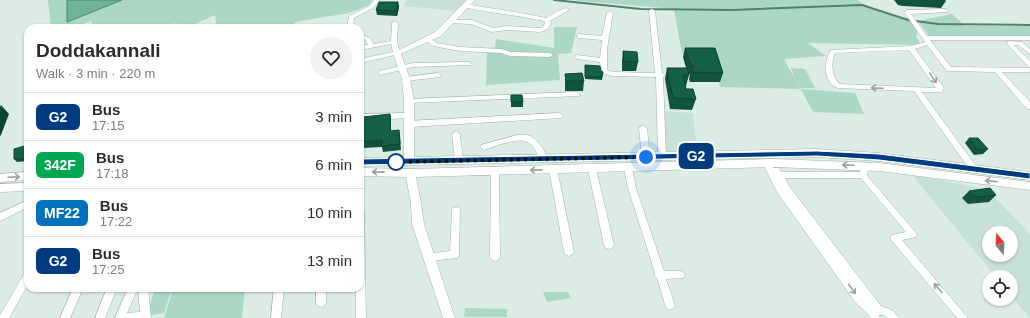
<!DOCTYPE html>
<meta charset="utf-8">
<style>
body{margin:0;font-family:Helvetica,sans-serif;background:#f2f2f3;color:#2b2b33;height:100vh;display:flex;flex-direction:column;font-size:15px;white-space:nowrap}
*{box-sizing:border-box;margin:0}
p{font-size:13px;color:#7c7c81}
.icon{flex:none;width:22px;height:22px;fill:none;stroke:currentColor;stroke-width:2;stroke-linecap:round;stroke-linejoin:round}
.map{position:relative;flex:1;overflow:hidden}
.drawer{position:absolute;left:24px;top:24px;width:340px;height:268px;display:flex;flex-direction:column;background:#fff;border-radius:12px;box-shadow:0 1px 3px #0004}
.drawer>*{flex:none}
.badge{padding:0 8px;border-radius:6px;font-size:14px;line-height:26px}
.needle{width:26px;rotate:342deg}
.tools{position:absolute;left:982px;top:226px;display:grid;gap:8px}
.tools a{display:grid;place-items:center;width:36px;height:36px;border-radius:50%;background:#fff;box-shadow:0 1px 3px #0004;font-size:20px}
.you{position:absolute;width:20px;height:20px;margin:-10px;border:3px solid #fff;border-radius:50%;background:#1a73e8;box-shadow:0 0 0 6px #1a73e833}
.map>.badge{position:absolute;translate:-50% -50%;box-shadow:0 0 0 2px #fff}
.round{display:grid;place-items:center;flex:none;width:42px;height:42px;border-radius:21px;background:#f2f2f3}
.overview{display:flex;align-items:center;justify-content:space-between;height:68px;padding:0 12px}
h1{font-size:19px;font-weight:800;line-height:30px}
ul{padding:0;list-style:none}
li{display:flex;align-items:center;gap:12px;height:48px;padding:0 12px;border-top:1px solid #e1e1e2}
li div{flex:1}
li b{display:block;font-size:15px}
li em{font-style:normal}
li .badge{min-width:44px;font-weight:700;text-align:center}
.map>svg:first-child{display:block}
.built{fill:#c8e1d6;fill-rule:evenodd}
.green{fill:#aad8c4}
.water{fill:#6eb498;stroke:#50836f}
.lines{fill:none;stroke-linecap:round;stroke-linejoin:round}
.stream{stroke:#50836f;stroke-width:2}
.minor-casing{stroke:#a1b1a9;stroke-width:1}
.major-casing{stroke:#a1b1a9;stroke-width:1}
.minor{fill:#fff;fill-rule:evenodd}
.major{fill:#fff;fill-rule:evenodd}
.wall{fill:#12533e}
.shaded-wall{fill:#0f4432}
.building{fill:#156148;stroke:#0f4432}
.oneway{stroke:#9d9f9f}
.line{fill:#003b80;stroke:#fff}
.walk{stroke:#0a100e;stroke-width:4;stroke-dasharray:0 7.2}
.stop-dot{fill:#fff;stroke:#003b80;stroke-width:2}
</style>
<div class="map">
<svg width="1030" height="318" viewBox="0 0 1030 318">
<rect width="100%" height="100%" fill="#dcede5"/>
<path class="built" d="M407,0H466L456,11L404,6Z
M662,111L693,113L697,152L664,151Z
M911,174L988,190L1030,234V318L1011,296V277H996ZM989,233H1011V255H989Z"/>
<path class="green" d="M48,0H372L369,5L349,13L295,22L293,28H217L215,15L186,28H177V23L155,28H94L91,21L73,28H51Z
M570,0H857L867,6L909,19L918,31L916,37L921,45L808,43L826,56L784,59L795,79L791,68L805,69L815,88H801L796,81L801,89L855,93L864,114L813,112L801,89L720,87L712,56L682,54L674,9Z
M952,14L965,26H1030V36H929L918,21Z
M554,27H577L571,53L558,54L560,80L486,85L487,48L495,47L496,39L554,48Z
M151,288H172L164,313L147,316L154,291H152Z
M173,288H245L242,318H164Z
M543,292H568L571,298L547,302Z
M465,308L507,309V317H464Z"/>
<path class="water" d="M67,0H122L67,22Z"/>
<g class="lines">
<path class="stream" d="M554,0L641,9L732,10L862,5L908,20L938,24L1030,25"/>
<g class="minor-casing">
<path id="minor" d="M374,0H380L373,8L354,18L353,28H347L349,16L369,6Z
M465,4C492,9 519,12 546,18C552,14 559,10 566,8L569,10L550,21L551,23L548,29L540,32L506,30L492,32L471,24L447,23L446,22L449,20H472L493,28L506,26L540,28L543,27L545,23L544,21C517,15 490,13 463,7L462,6Z
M652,9L655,11L662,73L666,75L663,77L666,157L662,160L658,157L656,77L612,76L602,73L600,62L577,59L574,57L577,55L600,58L602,40L579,38L576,36L579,34L602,36L607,13L610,11L613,13L607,49V70L613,72L655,73L649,11Z
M946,9L949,11L948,12L911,14L927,36H1030V40H930L951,67L1030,68V72H1002L1030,102V109H1027L995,72L947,71L927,45L915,49L944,88L942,92H922L976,166L977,168L976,170H970L914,91L838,88C823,83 823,61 831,50L911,46L925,42L904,12L907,10ZM909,50L936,88L840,84C831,77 831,62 835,53Z
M395,21L398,23L397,42L400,53L399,54L360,63V59L393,52L391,44L360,50V46L368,45L366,40L360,38V34L370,38L374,44L391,41L392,23Z
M428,37L437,43L460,47L501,49L511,52L550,53L553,55L550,57L511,56L501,53L460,51L433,46L425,39Z
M1009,41L1022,42L1030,49V54L1018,45H1014L1030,61V67L1028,66L1007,44V42Z
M469,62L472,64L471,65L413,67L381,75L378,73L379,71L413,63Z
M438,73L441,75L440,77L406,81L403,79L406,77Z
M576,92L580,94L579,96L409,103L405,101L409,99Z
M409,113L413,116L412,118L360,120V114Z
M559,113L562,114L563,116L562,118L409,127L405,124L409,121Z
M643,125L647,128L650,157L646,160L642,157L639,128Z
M456,131L460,134L463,161L459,164L455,161L452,134Z
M517,135C521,135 526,134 530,136C538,140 545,150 547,159L546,161H540C537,154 534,143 525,141C516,138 493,147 484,150L480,147L481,145Z
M767,161L770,162L773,168H779L781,172H860L862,164H868L869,166L867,175L869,178L917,234L916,237L902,240L968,318H957L892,241L890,238L892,235L906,232L861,178H785L789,186L881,306L892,310L899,318H887L884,315H879L880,318H870L869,315L856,303L777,192L763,164Z
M628,165L631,166L632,168L636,188L664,271H680L683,272L685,275L683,278L666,279L675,305L674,308L670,310L666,308L657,278L654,275L655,273L628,188L624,168L625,166Z
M553,166L556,167L557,169L574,252L572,255L569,256L566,255L564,252L549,169L550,167Z
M592,166L595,167L596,169L614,245L612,248L609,249L606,248L604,245L588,169L589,167Z
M495,167L498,168L499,170L500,257L498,260L495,261L492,260L490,257L491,170L492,168Z
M28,200V207L0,221V213Z
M456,207L459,208L460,210L459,255L457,258L430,261L427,260L425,257L427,254L450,251L452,210L453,208Z
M360,208L363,209L364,211L366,318H356V288H360Z
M28,271V284L9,318H0V315L25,272Z
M73,288H83L70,318H60Z
M107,288H117L105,318H95Z
M128,288H138L127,313L140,312L138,288H148L151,318H115Z
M274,288H284L281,318H271Z
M316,288H326V303L324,306L321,307L318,306L316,303Z"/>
</g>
<g class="major-casing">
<path id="major" d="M467,0H475L441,36L401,54L410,79L414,101V157L817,149L879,153L1030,172V180L879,161L817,157L360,166V158L404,157V101L402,79L393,53L435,32Z
M774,159L879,163L1030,182V190L879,171L774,167L416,177L421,203L424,224L455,318H443L412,224L411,203L406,177L360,176V168L410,169Z
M28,172V180L0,182V174Z
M28,183V191L0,192V184Z"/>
</g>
<use href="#minor" class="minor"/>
<use href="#major" class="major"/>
</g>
<path class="wall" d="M894,0H945L946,1L941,8L903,6L898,5Z
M398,2L399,7L397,16L377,15L376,10Z
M685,48L723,73L720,82H690L689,79L690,74H689V75L686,86V89L696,99L692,110L670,109L665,79L667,68H686L683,57Z
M623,51L638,62L636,71H622V61Z
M585,65L601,71L603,72L602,80L585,79Z
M565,74L584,81L583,91H565Z
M511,95L523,102V107H511Z
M390,114L391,120V131L399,130L400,136L401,150L383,152L382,147L363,148L361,142Z
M969,138L988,149L983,154L974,155L965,143Z
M28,145V161L17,162L14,159Z
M969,191L996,195L989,202L968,204L962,198Z"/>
<path class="shaded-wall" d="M398,2L399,7L397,16L396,11Z
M1,105L9,114L1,135L0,136V107Z
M390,114L391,120V137L390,131Z"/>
<path class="building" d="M379,2H398L396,11L376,10Z
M685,48H715L723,73L692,72V69L694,66L690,63Z
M623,51L637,52L638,62L624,61Z
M585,65L600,66L601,71L603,72L602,77H585Z
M667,68H687L689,75H683L686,89H693L696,99L673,98Z
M582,73L584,81H566L565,74Z
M511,95H522L523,102H511Z
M390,114V131L399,130L400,144L382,146V140L361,142L363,117Z
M969,138H978L988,149L978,150Z
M28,145V159H14V149Z
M990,188L996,195L975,197L969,191Z"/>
<defs><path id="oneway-shaft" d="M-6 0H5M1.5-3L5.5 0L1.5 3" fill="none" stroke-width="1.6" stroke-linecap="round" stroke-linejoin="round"/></defs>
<g class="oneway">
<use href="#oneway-shaft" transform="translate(933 78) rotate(55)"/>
<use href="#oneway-shaft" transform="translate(877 88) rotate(-178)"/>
<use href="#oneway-shaft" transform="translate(848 165) rotate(-178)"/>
<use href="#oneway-shaft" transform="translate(536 170) rotate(179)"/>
<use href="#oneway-shaft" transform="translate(378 172) rotate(-179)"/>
<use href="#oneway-shaft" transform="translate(14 177) rotate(-2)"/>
<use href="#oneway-shaft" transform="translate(991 181) rotate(-173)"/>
<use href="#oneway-shaft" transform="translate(938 288) rotate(-131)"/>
<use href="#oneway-shaft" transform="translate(852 289) rotate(55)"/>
</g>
<path class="line" d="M817,151L879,154L1030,173V179L879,160L817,156L360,165L356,162L360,159Z"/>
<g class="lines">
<path class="walk" d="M396,162L646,157"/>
</g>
<circle class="stop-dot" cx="396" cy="162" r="8"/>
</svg>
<div class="tools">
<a><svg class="needle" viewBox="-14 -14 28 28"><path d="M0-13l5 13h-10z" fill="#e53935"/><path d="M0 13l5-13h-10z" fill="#7c7c81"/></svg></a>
<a><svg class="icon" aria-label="locate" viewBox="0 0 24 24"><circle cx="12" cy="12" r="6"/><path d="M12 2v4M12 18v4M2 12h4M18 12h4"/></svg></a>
</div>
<div class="you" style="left:646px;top:157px"></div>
<b class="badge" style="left:696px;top:156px;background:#003b80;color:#fff">G2</b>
<section class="drawer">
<div class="overview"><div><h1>Doddakannali</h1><p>Walk · 3 min · 220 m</p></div><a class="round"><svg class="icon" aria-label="heart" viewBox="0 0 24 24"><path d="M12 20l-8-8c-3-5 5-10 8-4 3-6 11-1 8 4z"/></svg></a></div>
<ul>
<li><span class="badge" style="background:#003b80;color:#fff">G2</span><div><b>Bus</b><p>17:15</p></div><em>3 min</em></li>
<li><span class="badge" style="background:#00a651;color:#fff">342F</span><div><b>Bus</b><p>17:18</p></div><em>6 min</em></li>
<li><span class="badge" style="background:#0072bc;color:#fff">MF22</span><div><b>Bus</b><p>17:22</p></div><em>10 min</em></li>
<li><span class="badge" style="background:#003b80;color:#fff">G2</span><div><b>Bus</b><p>17:25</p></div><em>13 min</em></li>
</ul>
</section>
</div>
